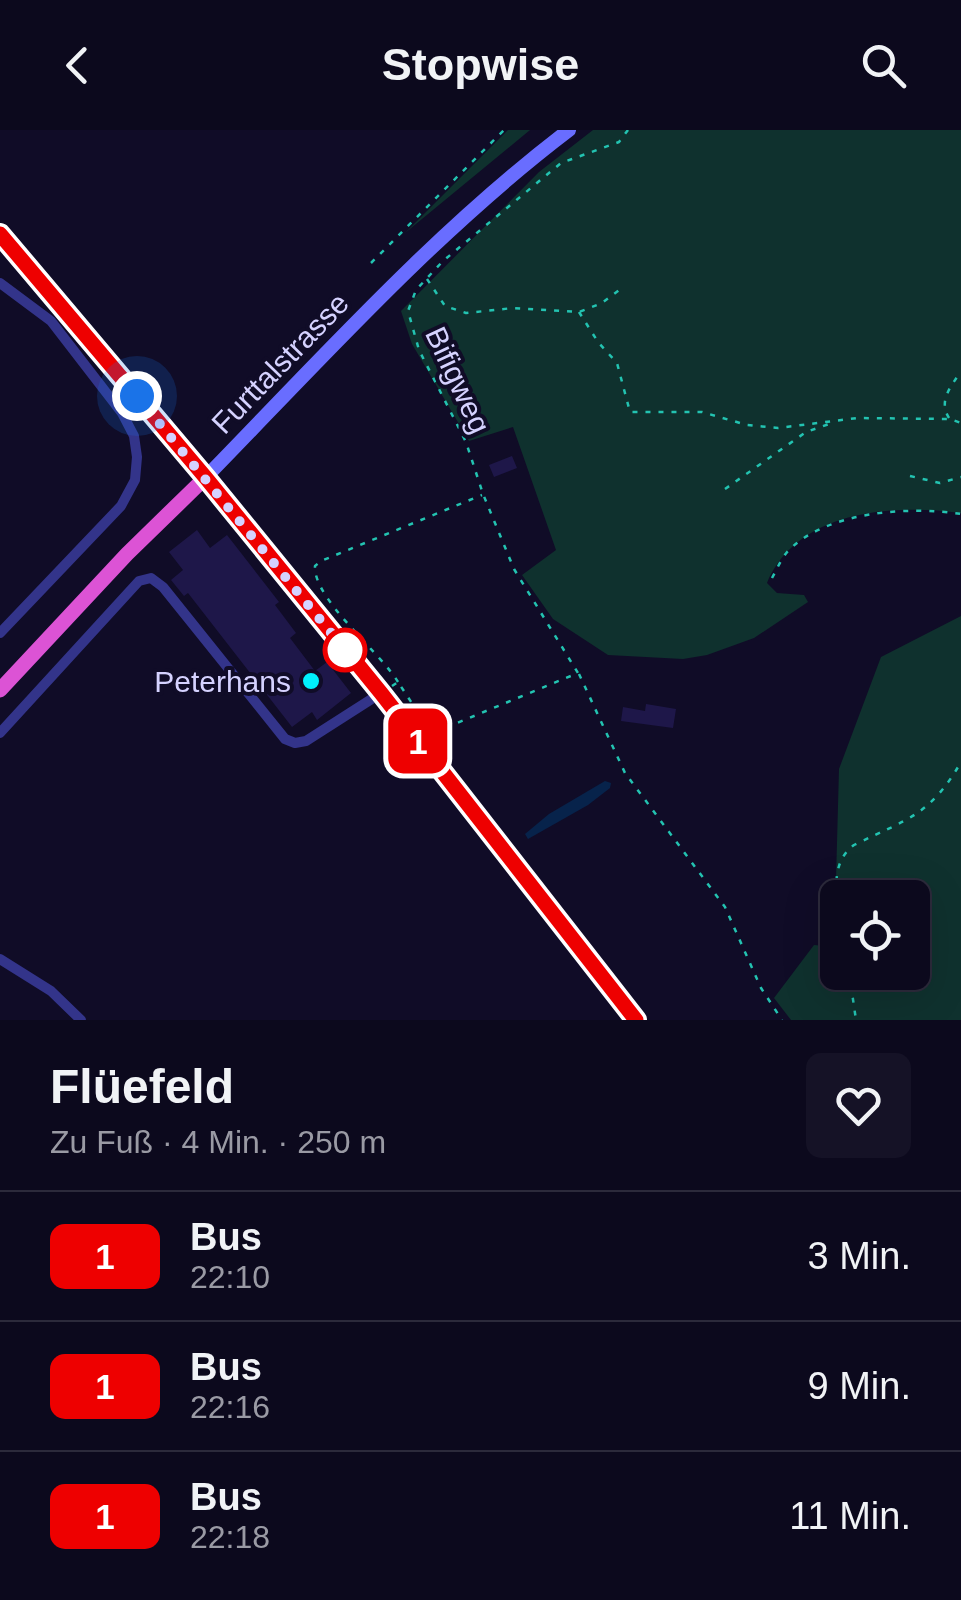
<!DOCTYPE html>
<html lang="de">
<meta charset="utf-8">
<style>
body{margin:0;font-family:Arial,sans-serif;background:#151226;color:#f1f3f6;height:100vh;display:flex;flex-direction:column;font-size:38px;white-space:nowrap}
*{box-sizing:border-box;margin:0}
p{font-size:32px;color:#9a9aa4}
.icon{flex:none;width:55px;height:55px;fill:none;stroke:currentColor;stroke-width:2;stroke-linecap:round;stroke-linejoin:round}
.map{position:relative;height:890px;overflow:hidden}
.side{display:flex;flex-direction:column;background:#0c091d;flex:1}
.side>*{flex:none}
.badge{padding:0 20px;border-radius:15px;font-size:35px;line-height:65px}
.controls{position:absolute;left:820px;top:750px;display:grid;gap:20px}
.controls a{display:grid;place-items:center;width:110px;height:110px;border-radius:15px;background:#0c091d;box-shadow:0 10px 40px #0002,0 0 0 2px #2c2a3b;font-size:50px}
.you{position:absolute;width:50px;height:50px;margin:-25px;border:8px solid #fff;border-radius:50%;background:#1a73e8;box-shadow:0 0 0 15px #1a73e833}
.map>.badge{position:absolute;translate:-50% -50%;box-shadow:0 0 0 5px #fff}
.round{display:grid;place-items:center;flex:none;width:105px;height:105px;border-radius:15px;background:#151226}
.headline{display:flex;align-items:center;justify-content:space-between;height:170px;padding:0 50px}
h1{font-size:48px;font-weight:600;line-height:75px}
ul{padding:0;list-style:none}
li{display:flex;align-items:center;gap:30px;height:130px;padding:0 50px;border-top:2px solid #2c2a3b}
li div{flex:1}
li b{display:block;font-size:38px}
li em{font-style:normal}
li .badge{min-width:110px;font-weight:700;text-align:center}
header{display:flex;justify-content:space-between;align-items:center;height:130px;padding:0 50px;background:#0c091d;font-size:45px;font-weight:600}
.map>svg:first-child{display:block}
.green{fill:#0f312e}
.water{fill:#07234b}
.building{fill:#1e1749}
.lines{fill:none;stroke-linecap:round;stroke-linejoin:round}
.path{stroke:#23c3b1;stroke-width:2.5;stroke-dasharray:5 8;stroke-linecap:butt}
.minor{stroke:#33348a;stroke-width:10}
.secondary{stroke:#696dff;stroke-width:14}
.trunk{stroke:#dc53d5;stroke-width:15}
.line-casing{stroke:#fff;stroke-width:22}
.line{stroke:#e00;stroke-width:15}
.walk{stroke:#d5d2ff;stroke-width:10;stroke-dasharray:0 18}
.stop-dot{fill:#fff;stroke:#e00;stroke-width:5}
.poi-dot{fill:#00f0fd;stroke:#100c27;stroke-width:4}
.labels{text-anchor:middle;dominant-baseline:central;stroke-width:8;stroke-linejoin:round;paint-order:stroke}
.street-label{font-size:30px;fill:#d5d2ff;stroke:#100c27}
.poi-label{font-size:30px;fill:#d5d2ff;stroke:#100c27;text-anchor:end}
</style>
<header><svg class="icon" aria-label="back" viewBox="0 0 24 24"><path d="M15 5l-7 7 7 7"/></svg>Stopwise<svg class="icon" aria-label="search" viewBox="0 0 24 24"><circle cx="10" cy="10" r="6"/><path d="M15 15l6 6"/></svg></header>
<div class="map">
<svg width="961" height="890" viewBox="0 0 961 890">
<rect width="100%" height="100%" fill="#100c27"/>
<path class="green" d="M508,0H530L405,103Z
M593,0H961V383C892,374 798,380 767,453L777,463L804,465L808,472L754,508L707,525L683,529L608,525L553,489L522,445L556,420L513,297L469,311L412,214L401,181L539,42Z
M961,486V890H791L774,868L814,815L837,817L838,842H912V768L839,767L836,749L839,639L881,527Z"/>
<path class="water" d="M605,651L611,653L610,658L588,675L528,709L525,704L549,684Z"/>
<path class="building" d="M512,326L517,338L494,347L489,335Z
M197,400L210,418L227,405L279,472L275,475L296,503L290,508L315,541L327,532L351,563L317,590L312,582L292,597L188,463L184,466L171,450L183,440L169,422Z
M646,574L676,579L673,598L621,591L623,577L645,581Z"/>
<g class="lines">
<path class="path" d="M371,133L504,0
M427,149L445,176L466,183L513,178L579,182L602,173L622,158
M579,182L598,212L617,233L630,282H702L747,295L778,298L857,288L950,289L961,293
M949,288C938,270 951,257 961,241
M910,346L940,353L961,347
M725,359L806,302L835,292
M772,448C777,439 781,429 788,421C827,381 909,376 961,384
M579,544L625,643L725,777L761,858L782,890
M398,552C381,523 313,469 315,436L321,431L482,365
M392,556L398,552L425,593L445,598L578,543L514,439L483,364L466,312L419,220L408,181L416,160L443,131L561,33L619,12L628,0
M838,777C835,753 834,730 854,715C907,689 930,686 961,632
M849,842L856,890"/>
<path class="minor" d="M0,153L51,191L122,283L134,306L137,327L135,350L121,376L0,503
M0,603L139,451L151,448L163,457L285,609L295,613L306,611L381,563
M0,829L51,861L81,890"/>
<path class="secondary" d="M0,104L206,347L381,563L636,890
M206,347C322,228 436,101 569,0"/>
<path class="trunk" d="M0,560L127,424L206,347"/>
</g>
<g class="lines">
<g class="line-casing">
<path id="line" d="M0,104L206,348L381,563L636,890"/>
</g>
<use href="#line" class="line"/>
<path class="walk" d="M137,266L345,520"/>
</g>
<circle class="stop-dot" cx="345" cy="520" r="20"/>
<circle class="poi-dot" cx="311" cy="551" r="10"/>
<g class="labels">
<g class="street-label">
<text transform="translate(280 233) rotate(-46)">Furttalstrasse</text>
<text transform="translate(458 250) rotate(65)">Bifigweg</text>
</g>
<g class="poi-label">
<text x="291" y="551">Peterhans</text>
</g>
</g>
</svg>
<div class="controls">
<a><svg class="icon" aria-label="locate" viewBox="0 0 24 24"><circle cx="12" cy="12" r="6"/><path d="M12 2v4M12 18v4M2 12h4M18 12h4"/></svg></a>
</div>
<div class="you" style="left:137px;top:266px"></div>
<b class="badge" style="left:418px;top:611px;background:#e00;color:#fff">1</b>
</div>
<section class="side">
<div class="headline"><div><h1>Flüefeld</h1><p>Zu Fuß · 4 Min. · 250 m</p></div><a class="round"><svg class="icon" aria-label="heart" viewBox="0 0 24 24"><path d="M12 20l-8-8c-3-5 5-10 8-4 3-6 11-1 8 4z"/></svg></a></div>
<ul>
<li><span class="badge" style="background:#e00;color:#fff">1</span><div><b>Bus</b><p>22:10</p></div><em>3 Min.</em></li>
<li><span class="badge" style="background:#e00;color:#fff">1</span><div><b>Bus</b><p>22:16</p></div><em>9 Min.</em></li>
<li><span class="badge" style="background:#e00;color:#fff">1</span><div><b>Bus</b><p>22:18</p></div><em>11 Min.</em></li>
</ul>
</section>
